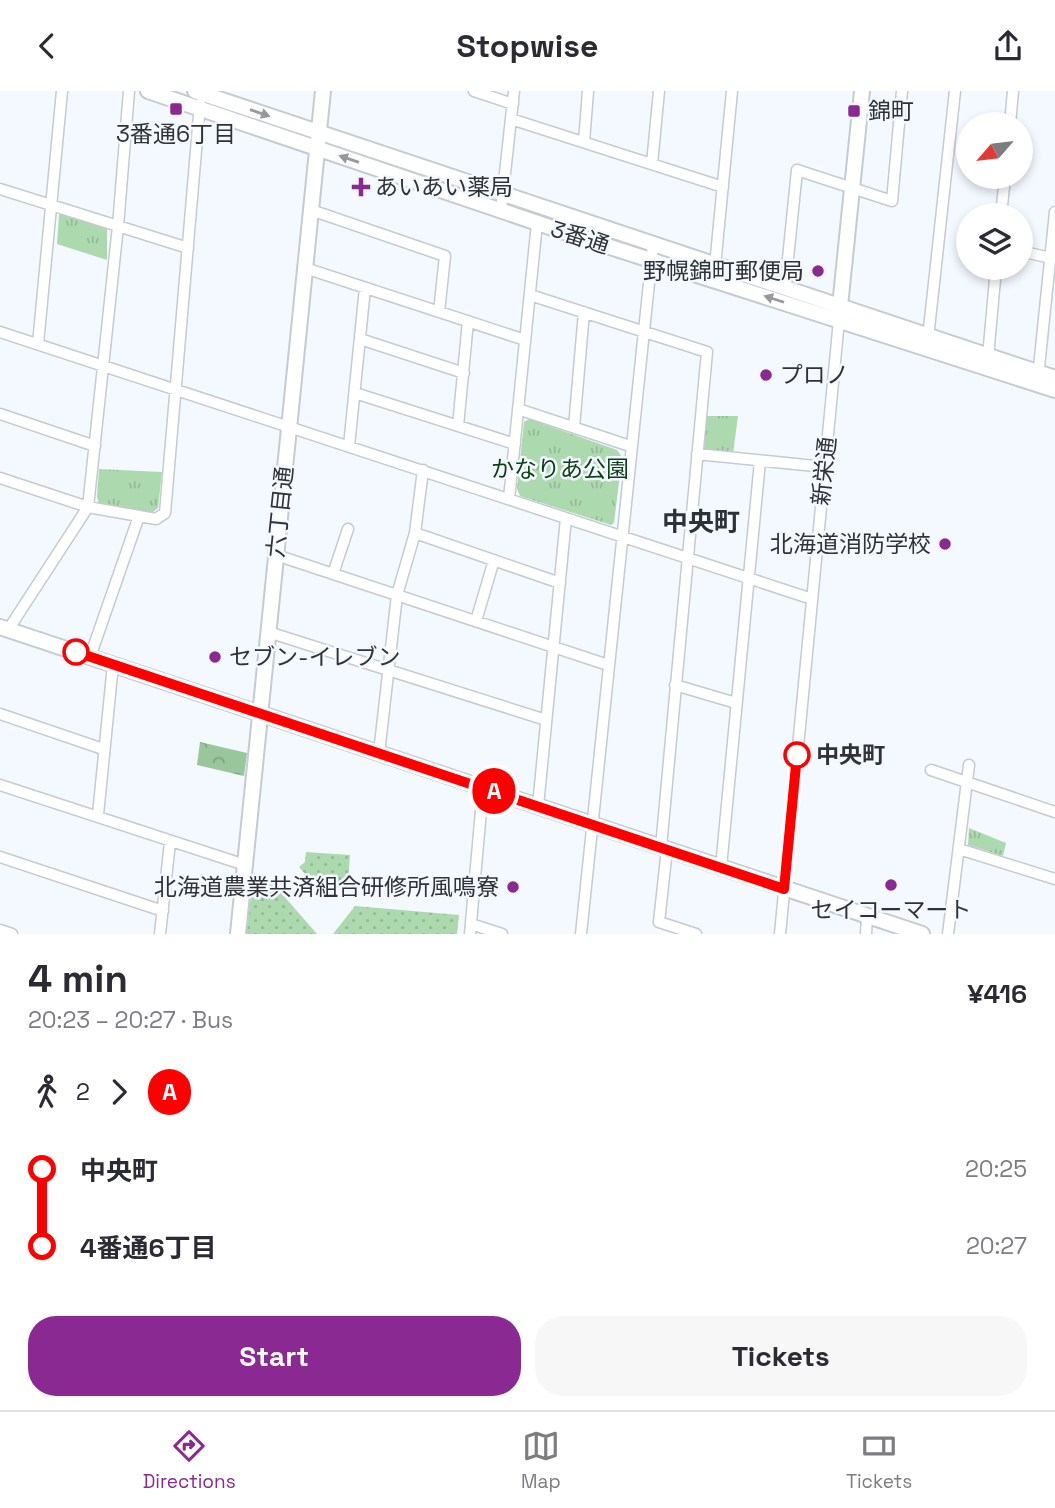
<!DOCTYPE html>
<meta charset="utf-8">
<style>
body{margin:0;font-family:"Space Grotesk","Noto Sans JP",sans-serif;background:#f7f7f7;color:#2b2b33;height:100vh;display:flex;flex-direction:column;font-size:26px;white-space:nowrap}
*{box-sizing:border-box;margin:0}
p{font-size:23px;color:#7c7c81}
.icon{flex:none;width:38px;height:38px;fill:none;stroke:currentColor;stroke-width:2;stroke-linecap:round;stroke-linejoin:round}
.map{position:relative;height:843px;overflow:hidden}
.panel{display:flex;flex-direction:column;background:#fff;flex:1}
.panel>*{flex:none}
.badge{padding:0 14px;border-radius:23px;font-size:24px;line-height:46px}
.needle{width:46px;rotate:242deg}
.tools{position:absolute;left:956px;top:21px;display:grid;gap:14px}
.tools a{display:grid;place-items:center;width:77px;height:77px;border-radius:50%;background:#fff;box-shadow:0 4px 10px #0003;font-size:35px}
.map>.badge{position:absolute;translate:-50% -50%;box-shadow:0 0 0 4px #fff}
.legs{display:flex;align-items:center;gap:10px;height:77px;padding:0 28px;font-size:23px}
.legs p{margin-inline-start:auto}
.overview{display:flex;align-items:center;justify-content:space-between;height:119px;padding:0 28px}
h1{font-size:38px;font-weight:600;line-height:52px}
.action{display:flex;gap:14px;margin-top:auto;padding:14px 28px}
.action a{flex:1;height:80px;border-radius:28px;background:#8a2991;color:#fff;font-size:28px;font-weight:600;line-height:80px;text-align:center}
.action a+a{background:#f7f7f7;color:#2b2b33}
ul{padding:0 28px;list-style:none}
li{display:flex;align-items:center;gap:24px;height:77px;font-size:26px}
li i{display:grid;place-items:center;width:10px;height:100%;margin:0 9px;background:currentColor}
li i::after{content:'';width:18px;height:18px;margin:-9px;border:5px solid;border-radius:50%;background:#fff}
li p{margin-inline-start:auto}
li:first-child i{background:linear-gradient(#0000 50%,currentColor 0)}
li:last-child i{background:linear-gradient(currentColor 50%,#0000 0)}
header{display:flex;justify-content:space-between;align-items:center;height:91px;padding:0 28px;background:#fff;font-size:32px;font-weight:600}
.tab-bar{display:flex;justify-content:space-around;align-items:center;height:98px;border-top:2px solid #e1e1e2;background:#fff;font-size:19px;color:#7c7c81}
.tab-bar a{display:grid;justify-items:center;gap:4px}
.tab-bar .active{color:#8a2991}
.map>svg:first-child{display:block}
.grass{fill:url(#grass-dots)}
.forest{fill:url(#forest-crowns)}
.park{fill:url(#park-tufts)}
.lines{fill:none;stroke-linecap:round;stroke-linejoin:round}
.street-casing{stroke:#c4cbd1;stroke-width:13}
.secondary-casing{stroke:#c4cbd1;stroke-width:18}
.street{stroke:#fff;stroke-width:10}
.secondary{stroke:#fff;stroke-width:14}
.oneway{fill:#98989a}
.line-1-casing{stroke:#fff;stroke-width:16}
.line-1{stroke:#f00;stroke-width:10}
.poi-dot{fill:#8a2991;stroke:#f4f9ff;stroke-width:2.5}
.stop-1-dot{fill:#fff;stroke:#f00;stroke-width:3.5}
.labels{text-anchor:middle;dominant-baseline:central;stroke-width:5;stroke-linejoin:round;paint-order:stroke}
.poi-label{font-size:23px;fill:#303235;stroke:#f4f9ff;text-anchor:start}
.street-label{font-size:23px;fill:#303235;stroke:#f4f9ff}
.park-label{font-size:23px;fill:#0d3d13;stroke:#f4f9ff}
.stop-label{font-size:23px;font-weight:bold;fill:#303235;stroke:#f4f9ff;text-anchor:start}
.quarter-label{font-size:26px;font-weight:bold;fill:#2d3237;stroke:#f4f9ff}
</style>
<header><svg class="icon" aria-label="back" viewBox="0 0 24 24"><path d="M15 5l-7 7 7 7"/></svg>Stopwise<svg class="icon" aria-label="share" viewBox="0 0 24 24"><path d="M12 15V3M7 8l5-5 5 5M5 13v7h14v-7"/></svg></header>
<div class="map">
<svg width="1055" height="843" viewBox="0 0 1055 843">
<defs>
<pattern id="grass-dots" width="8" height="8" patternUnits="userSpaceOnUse" patternTransform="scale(1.75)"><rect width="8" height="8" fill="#add9ae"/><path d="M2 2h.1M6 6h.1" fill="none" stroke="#95bb96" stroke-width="1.8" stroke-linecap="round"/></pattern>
<pattern id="forest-crowns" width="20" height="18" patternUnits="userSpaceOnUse" patternTransform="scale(1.75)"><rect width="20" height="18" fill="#9ac69b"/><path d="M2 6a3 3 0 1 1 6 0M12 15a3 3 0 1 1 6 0" fill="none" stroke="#7ea17f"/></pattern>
<pattern id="park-tufts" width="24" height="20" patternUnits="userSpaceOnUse" patternTransform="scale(1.75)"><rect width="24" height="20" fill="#add9ae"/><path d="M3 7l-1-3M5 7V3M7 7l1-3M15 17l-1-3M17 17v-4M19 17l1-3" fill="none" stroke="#95bb96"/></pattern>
</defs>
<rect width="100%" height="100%" fill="#f4f9ff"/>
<path class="grass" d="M306,761L350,764L348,794L330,799L324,805L299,776L305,771Z
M254,782L269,788L317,843H246Z
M355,815L459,824L457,843H333Z"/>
<path class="forest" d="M200,651L247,662L244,685L197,674Z"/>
<path class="park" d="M64,123L107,136V169L57,153L59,124Z
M707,325H738L733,363L703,358Z
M529,328L617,359L622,366L614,432L611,434L520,405L517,398L524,331Z
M99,378L162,381L158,417L152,422L99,413L97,406Z
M969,737L1006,752L1003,765L968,754Z"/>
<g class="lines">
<g class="street-casing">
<path id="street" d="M474,0L513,13
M511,28L723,96
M1010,33L1013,0
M584,51L588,0
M652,73L659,0
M0,98L188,157
M311,119L445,165L439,221
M501,119L514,0
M1001,124L1005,86
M1020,160L1051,167
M715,175L732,0
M305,177L525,249
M785,197L797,79L892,110L902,0
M530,204L707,261L661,756
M0,241L812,508
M928,247L955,0
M360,248L464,282
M38,253L62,0
M988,266L996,177
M1038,286L1055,121
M355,302L515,353
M518,318L630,355
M0,323L95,355
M458,335L468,230
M574,336L584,221
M349,355L365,197
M697,363L825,376
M0,387L88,416L156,428L165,422L200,13
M509,408L537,132
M415,442L560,492
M276,464L608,574
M333,483L348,438
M476,530L494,469
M8,539L88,416L118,135L129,0
M268,541L546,629
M90,566L139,425
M675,594L736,612
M0,623L103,658
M379,662L397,504L415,442L423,379
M931,679L1055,721
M0,694L245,774
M538,715L566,427
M98,724L113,573
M667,758L659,831L696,843
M959,758L1055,788
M0,766L163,820
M721,776L760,370
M471,833L502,843
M0,839L12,843
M160,843L170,751
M470,843L483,697
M581,843L653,154
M780,843L839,229
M866,843L867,825
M948,843L969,674"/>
</g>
<g class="secondary-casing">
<path id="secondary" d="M148,0L582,147L1055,299
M195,0L1055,287
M839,225L862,0
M0,536L922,843
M238,843L323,0"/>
</g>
<use href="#street" class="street"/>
<use href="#secondary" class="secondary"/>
</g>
<defs><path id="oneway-solid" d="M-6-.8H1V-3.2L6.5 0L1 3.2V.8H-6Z" transform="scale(1.75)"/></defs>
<g class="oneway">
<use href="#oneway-solid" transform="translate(260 22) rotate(19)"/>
<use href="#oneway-solid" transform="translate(349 68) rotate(-161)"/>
<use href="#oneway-solid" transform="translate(774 208) rotate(-162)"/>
</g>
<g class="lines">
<g class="line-1-casing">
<path id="line-1" d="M76,561L784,798L797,664"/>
</g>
<use href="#line-1" class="line-1"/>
</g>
<g class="poi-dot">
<rect x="169" y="11" width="14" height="14" rx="3.5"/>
<rect x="847" y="13" width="14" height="14" rx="3.5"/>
<path d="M357.5 85.5h7v7h7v7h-7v7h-7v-7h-7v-7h7z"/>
<circle cx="818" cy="180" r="7"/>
<circle cx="766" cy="284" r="7"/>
<circle cx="945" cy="453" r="7"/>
<circle cx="215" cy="566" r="7"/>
<circle cx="891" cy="794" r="7"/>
<circle cx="513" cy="796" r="7"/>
</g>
<g class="stop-1-dot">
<circle cx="76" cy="561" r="12"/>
<circle cx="797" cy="664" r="12"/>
</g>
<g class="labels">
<g class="poi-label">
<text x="868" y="20">錦町</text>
<text x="176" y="43" text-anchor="middle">3番通6丁目</text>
<text x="375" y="96">あいあい薬局</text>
<text x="804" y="180" text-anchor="end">野幌錦町郵便局</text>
<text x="780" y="284">プロノ</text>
<text x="931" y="453" text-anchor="end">北海道消防学校</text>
<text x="229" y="566">セブン-イレブン</text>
<text x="499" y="796" text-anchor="end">北海道農業共済組合研修所風鳴寮</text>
<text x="891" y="819" text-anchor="middle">セイコーマート</text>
</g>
<g class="street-label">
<text transform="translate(580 146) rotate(18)">3番通</text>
<text transform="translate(824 380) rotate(-84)">新栄通</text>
<text transform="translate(280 421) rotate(-84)">六丁目通</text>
</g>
<g class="park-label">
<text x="560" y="378">かなりあ公園</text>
</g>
<g class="stop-label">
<text x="816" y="664">中央町</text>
</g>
<g class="quarter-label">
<text x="701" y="431">中央町</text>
</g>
</g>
</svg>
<div class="tools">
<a><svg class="needle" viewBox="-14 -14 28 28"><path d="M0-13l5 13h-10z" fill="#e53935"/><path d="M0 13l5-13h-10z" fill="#7c7c81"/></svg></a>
<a><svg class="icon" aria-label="layers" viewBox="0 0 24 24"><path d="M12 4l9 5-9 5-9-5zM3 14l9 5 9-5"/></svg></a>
</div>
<b class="badge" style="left:494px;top:700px;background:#f00;color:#fff">A</b>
</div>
<section class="panel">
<div class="overview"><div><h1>4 min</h1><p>20:23 – 20:27 · Bus</p></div><b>¥416</b></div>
<div class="legs"><svg class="icon" aria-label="walk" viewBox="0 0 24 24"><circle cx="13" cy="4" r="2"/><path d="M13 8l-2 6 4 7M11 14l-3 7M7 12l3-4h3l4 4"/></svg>2<svg class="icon" aria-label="forward" viewBox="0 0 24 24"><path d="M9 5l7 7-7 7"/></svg><b class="badge" style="background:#f00;color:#fff">A</b></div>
<ul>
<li><i style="color:#f00"></i><b>中央町</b><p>20:25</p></li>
<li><i style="color:#f00"></i><b>4番通6丁目</b><p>20:27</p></li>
</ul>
<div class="action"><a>Start</a><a>Tickets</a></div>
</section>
<nav class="tab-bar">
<a class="active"><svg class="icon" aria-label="directions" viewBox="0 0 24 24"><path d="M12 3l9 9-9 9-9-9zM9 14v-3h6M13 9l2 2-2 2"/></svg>Directions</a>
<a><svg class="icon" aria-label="map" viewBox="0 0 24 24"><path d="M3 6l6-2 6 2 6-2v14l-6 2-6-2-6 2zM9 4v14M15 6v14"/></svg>Map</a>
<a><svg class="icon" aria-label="tickets" viewBox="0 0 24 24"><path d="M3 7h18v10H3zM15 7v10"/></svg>Tickets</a>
</nav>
